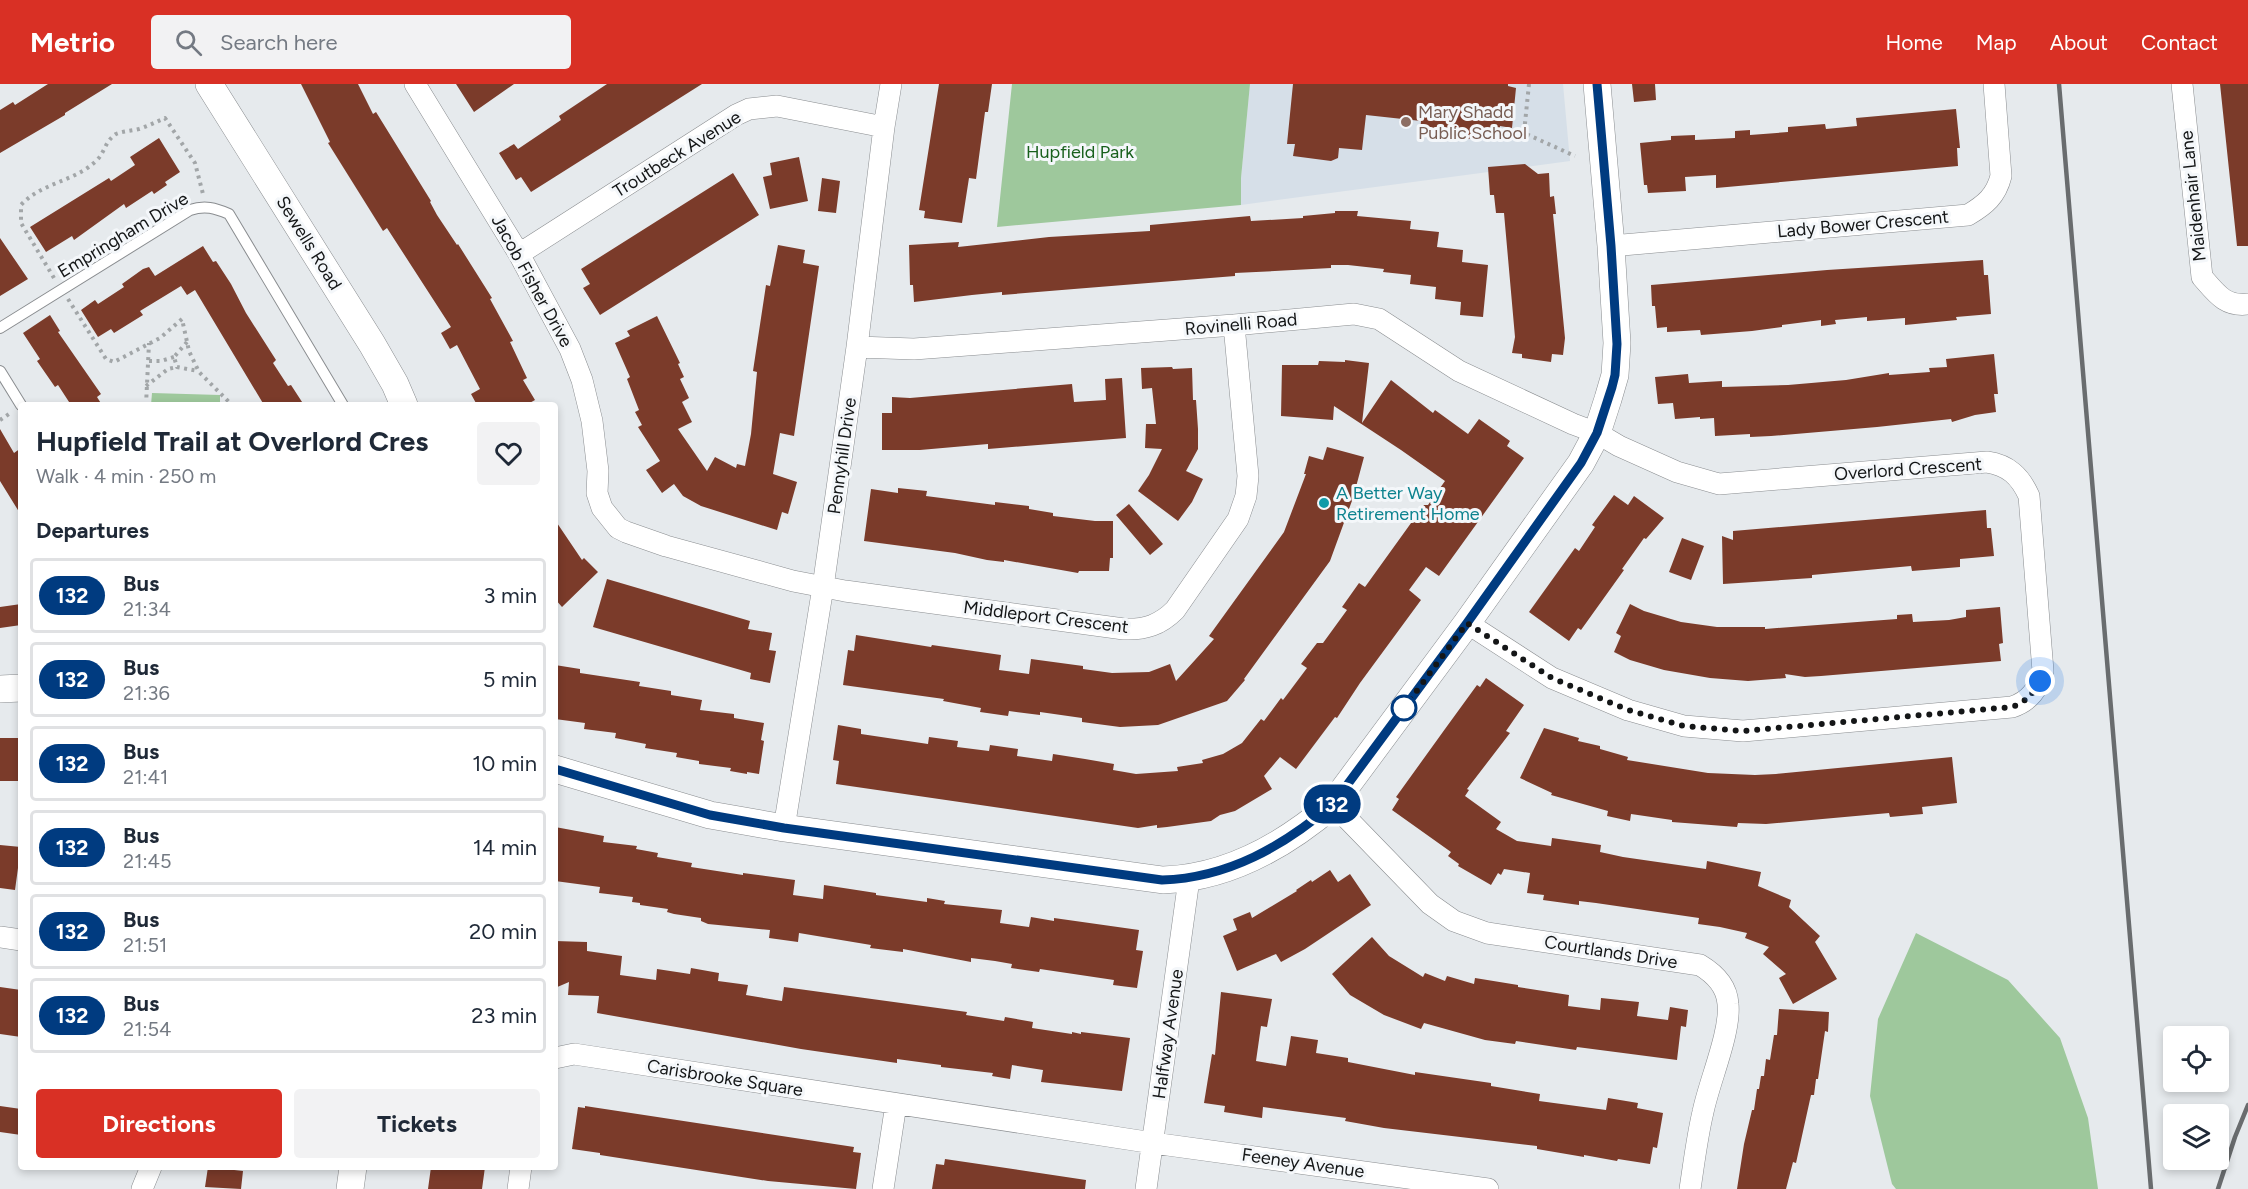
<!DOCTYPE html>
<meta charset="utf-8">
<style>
body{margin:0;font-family:Figtree,sans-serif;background:#f2f2f3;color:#1f2937;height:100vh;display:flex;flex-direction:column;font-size:22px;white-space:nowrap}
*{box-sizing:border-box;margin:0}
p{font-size:20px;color:#747a83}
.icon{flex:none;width:33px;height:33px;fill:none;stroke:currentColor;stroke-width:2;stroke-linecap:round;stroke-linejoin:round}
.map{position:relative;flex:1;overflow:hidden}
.drawer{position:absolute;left:18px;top:318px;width:540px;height:768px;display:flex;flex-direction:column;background:#fff;border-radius:6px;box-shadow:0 3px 9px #0003}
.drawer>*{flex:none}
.badge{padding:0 12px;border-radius:20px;font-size:21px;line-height:39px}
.buttons{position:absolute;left:2163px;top:942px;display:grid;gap:12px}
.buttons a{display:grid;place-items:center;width:66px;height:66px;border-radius:6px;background:#fff;box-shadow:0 3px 9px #0003;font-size:30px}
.you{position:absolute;width:30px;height:30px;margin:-15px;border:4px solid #fff;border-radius:50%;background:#1a73e8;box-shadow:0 0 0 9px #1a73e833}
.map>.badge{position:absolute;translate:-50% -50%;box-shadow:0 0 0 3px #fff}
h2{padding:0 18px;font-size:22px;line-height:54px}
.round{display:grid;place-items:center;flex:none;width:63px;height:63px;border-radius:6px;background:#f2f2f3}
.head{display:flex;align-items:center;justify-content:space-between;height:102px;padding:0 18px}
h1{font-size:28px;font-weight:700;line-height:45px}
.cta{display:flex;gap:12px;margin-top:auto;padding:12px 18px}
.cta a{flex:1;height:69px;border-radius:6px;background:#d93025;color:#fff;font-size:24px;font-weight:700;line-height:69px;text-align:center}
.cta a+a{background:#f2f2f3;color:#1f2937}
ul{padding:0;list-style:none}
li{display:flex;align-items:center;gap:18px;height:75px;margin:0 12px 9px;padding:0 6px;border:3px solid #e0e1e3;border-radius:6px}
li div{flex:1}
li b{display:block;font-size:22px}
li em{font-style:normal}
li .badge{min-width:66px;font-weight:700;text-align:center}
header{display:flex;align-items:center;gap:36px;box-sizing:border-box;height:84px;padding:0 30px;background:#d93025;color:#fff}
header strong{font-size:28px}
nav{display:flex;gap:33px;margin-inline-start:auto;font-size:21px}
.search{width:420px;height:54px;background:#f2f2f3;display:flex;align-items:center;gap:15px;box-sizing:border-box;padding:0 21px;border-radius:6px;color:#747a83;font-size:22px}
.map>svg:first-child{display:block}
.built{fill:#d6dfe8}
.green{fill:#9ec89c}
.building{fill:#7b3b2a}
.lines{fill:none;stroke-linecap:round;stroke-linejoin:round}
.service-casing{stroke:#8a8d90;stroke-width:12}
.minor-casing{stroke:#8a8d90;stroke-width:22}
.tertiary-casing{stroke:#8a8d90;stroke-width:28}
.path{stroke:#a2a6a8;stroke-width:4;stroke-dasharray:3 4.5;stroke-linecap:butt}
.service{stroke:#fff;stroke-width:10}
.minor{stroke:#fff;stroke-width:21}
.tertiary{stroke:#fff;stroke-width:27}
.rail{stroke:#696c6e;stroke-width:4.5}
.line-casing{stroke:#fff;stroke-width:14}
.line{stroke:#003b80;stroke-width:9}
.walk{stroke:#141617;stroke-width:6;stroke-dasharray:0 10.8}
.education-dot{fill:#8d6e63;stroke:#f4f7fa;stroke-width:2}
.culture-dot{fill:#0f9aa8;stroke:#f4f7fa;stroke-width:2}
.stop-dot{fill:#fff;stroke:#003b80;stroke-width:3}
.labels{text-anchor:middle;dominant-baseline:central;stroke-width:6;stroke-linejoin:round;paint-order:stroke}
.education-label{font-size:18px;fill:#785e54;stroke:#f4f7fa;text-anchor:start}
.park-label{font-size:18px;fill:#18601c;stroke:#f4f7fa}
.street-label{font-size:18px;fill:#141617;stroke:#f4f7fa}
.culture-label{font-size:18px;fill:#0d838f;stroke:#f4f7fa;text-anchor:start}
</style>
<header>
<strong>Metrio</strong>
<div class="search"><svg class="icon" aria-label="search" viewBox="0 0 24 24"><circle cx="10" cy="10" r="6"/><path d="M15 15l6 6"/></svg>Search here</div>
<nav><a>Home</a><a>Map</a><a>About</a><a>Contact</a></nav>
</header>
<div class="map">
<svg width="2248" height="1105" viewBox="0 0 2248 1105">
<rect width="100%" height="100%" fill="#e6eaed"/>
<path class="built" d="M1250,0H1563L1570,77L1241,121V94Z"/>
<path class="green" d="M1012,0H1250L1241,94V121L997,143Z
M152,309L220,311V321H151Z
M1916,849L2008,896L2060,954L2088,1034L2098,1105H1896L1892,1100L1870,1012L1878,935Z"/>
<path class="building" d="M48,0H112L65,29V31L0,69V26L13,18L15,21Z
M301,0H358L373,30L376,28L431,117L430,118L437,131L457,161L458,160L492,214L490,215L513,257L510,258L527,294L523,296L535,316L526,321H477L471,310L480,305L457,261L450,265L441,249L451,243L387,144L383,147L328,59L330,58Z
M456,0H514L474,28Z
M607,0H702L531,108L521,93L516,96L499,69L514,60L518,65L561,36L559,32Z
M939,0H992L988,28H985L976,95L969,94L962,139L924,134L925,127L919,126Z
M1293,0H1508V2L1516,4L1512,44L1500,42V46L1484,44L1483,56L1420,50L1421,37L1366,31L1362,66L1339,64L1338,74L1331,77L1293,72L1295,60H1287Z
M1632,0H1655L1656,16L1634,18Z
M2220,0H2248V162H2237Z
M1956,25L1960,64H1957L1958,82L1716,104V91L1685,93L1686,107L1648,109L1647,101H1644L1640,59L1671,56V52L1695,51V56L1735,54V47L1750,46V51L1788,48V43L1825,40L1826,45L1857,42L1856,34Z
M159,54L180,88L165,98L167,101L154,110L152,107L126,124L124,120L74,156L72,152L46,168L30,143L109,94L111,97L135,81L130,73Z
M799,73L808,117L770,125L763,93L772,91L770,79Z
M1525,80L1538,90L1549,89L1550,113L1554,112L1556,130H1553L1565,254L1563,271L1552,270L1551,278L1522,274V270L1512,269L1515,253L1504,129H1496L1494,111H1490L1488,83Z
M733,89L759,131L600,231L583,204L590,200L581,185Z
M822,94L840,97L836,129L818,127Z
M1335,127H1358L1357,132L1411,137L1410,145L1439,148L1437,163L1463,166L1462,178L1488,181L1483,233L1460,231L1461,218L1435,215L1436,203L1410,200L1411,191L1383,188L1384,185L1348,181H1331V184L1256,188L1235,189V192L1074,205L1002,211V208L972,211L914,218L913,201H910L909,161L959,158L958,163L1049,153L1150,147V141L1250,132L1251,137L1303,134V132L1335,129Z
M0,154L28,195L0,212Z
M778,161L805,166L803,179L819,182L794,352L780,349L773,390L797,398L788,430L782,428L777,446L701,422L683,412L674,400L662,409L646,386L660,377L638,343L642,341L635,328L639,326L627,295L630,293L615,259L630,252L627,247L657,232L680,279L678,280L684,293L680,295L689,314L682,318L692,338L678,345L707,387L715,373L736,384L737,380L745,382L751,350L757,288L753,287L756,267L766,201L770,202Z
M203,162L213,178L216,177L231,200L246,229L276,276L273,279L288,302L291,301L304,321H264L195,206L187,211L181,202L140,227L143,231L114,249L111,245L98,253L81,226L95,216L98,220L124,203L122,200L143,185L149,183L155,192Z
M1983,176L1984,191H1988L1991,230L1956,233L1957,236L1905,241V234L1867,237V233L1835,236L1836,240L1821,242V236L1782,241V243L1752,247L1701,251L1700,246L1667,248V243L1657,244L1655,222H1652L1651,201L1827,186Z
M50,231L60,247L58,248L101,310L97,313L102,321H71L58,301L55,303L37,277L40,275L23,249Z
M1994,270L1998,310H1994L1996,328L1975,331L1952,338L1951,335L1877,343L1771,352L1750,353V350L1715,352L1714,334L1700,335V333L1675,335L1673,319L1658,320L1655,293L1688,290L1689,299L1722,297V303L1788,301L1846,296L1889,289V291L1930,288L1929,284L1947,283L1946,275Z
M1345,276L1369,279L1362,339L1391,296L1433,329L1435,326L1468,350L1479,335L1510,357L1507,362L1524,374L1439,492L1426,483L1409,506L1421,516L1360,599L1337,634L1335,633L1296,685L1280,673L1264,692L1272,705L1235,727L1220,731L1211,737L1167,743L1157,744V741L1138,744L836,700L839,677L833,676L838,641L861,645V650L928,660L929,653L958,657L957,663L989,667L990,661L1018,665L1017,672L1052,677L1053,670L1085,675L1114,680L1113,686L1136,690L1178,687L1177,683L1203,679L1202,676L1223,670L1242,659L1261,635L1264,637L1281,614L1283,616L1307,584L1301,580L1317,559H1323L1347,526L1342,523L1359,499L1365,503L1424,421H1428L1445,397L1401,366L1334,322L1333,336L1281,332L1282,281H1318L1319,277L1345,278Z
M1172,283L1173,285L1192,284L1193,316H1196L1198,345V365L1186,387L1203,395L1192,418L1178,437L1138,407L1149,391L1162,365L1145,364L1146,340H1156L1152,304L1142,305L1141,284Z
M1122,294L1126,354L988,365V360L920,366H882V329H892V313L910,314L1072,300L1074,318L1106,316L1105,295Z
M0,345L14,369L21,364V431L0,397Z
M1327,363L1364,373L1353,414L1330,477L1244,595L1245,596L1227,617L1158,641L1120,643L1082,638V634L1040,628V631L1009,627L1008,632L980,628L981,624L943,617L944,615L843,601L848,566L854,567L856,551L931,563L932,561L1001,571L999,586L1029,590L1031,575L1083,582V585L1112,589L1149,588L1170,580L1176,597L1214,555L1209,552L1284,448L1306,390H1304L1309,372L1323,376Z
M898,404L927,407L926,412L995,421V418L1029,422V425L1053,429V432L1095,437H1113V474H1110L1109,487H1079L1078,489L1004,476V478L987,476L955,469L864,457L871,405L898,409Z
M1614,411L1628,421L1634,412L1664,434L1646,455L1644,454L1622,485L1624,486L1581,546L1578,544L1569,557L1529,528L1575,464L1579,467L1595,443L1592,441Z
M1129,420L1163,460L1150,471L1116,431Z
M1986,426L1987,444H1991L1994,472L1960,475V483L1912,487L1911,482L1812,491V494L1723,500L1722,452L1733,456V447Z
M555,436L582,476L584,474L598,488L562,523L555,515Z
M1682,454L1704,462L1691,496L1669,488Z
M607,495L750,537L748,545L772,549L769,566L776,567L770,599L750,595L751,589L593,543Z
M21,520V541L0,544V523Z
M1630,520L1644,527L1681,538L1717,543H1765V545L1897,535V531L1912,530L1913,538L1949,536L1966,533V526L2000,523L2003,559L1999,560L2001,577L1821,592L1805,593L1785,590L1786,594L1748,597L1710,594L1664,586L1630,576L1614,568L1621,552L1616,549Z
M555,581L580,585V589L640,598L639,602L671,607V611L702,616L700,626L734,630V634L764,639L761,656L764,657L759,690L747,688V690L730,687L731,684L699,680V677L676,673L677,669L645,664L646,660L615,654L616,649L584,645L585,639L555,635Z
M1486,594L1524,621L1506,647L1510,649L1467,705L1469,706L1465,712L1501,738L1496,745L1517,757L1551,762L1552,754L1601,761L1600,768L1623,773L1706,785L1707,777L1761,788L1758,802L1791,816L1789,823L1820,852L1815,858L1837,895L1793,920L1779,894L1786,890L1763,870L1769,863L1745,854L1747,849L1720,843L1698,840L1699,834L1596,819L1579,817V821L1543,816L1544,811L1527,809L1530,789L1504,785L1501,791L1498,789L1491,801L1458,782L1459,780L1448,772L1451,768L1392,726L1399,715L1396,713L1445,645L1477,601L1480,603Z
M1544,644L1579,654L1578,657L1600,662V665L1628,673L1627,676L1708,689L1755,691L1776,690L1952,673L1957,719L1922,723L1923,730L1890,733L1889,729L1766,740L1738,739L1737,743L1672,738V736L1631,730L1630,737L1607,732L1608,727L1551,711L1552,709L1520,694Z
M0,654H21V697H0Z
M555,743L604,752L603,758L637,762L636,765L658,769L657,773L692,779L691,783L743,791V789L795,796L793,811L823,815L824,801L876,809V811L927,818V814L945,817L944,820L1002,826L1000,839L1029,843L1031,833L1054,837V834L1139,846L1136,866L1143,867L1137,904L1113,901L1114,896L1040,885L1039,888L1011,884L1012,880L995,877L971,874V878L903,865V868L870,864L871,861L799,849L798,858L769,854L770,846L708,840L701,837V834L674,830L667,828L668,825L640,821V819L632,818L633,813L599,809L600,803L555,797Z
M0,761L21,763V785L18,784L15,806L0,804Z
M1330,786L1338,798L1350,790L1371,821L1305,865L1281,878L1276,870L1237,887L1223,852L1237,846L1233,835L1250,828L1252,834L1297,807L1296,806L1311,796L1312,798Z
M1372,853L1389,872L1423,893L1425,889L1445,897L1447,892L1474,900L1475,894L1518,901V903L1569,911L1568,922L1600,926L1601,914L1639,918L1637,932L1668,936L1670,923L1688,926L1686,943L1681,942L1677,976L1577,963L1576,966L1516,957L1515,960L1485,956L1424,939L1421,945L1384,931L1350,911L1332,890Z
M555,857L587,858V867L622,872L620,891L656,896L657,885L690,890L691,884L719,889L718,897L748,901L746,911L782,917L784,903L967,928L966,931L1004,937L1005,933L1033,938L1032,944L1072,950V948L1081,950V948L1130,954L1122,1007L1041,998L1043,986L1012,981L1010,995L992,992L993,989L941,983V981L897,975V979L801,965L597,929L599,912L568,911L569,898L555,904Z
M0,903L21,906V953L0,950Z
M1221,908L1272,915L1267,943L1261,942L1256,977L1286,982L1291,952L1318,956L1316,969L1348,974V978L1415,991V988L1491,999V1002L1540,1010L1539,1017L1606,1026L1608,1014L1638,1019L1637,1024L1663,1029L1657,1064L1653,1063L1650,1080L1618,1075L1617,1077L1584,1071V1073L1537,1065V1062L1384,1044L1345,1037L1346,1034L1263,1023L1262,1034L1224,1028L1225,1022L1204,1019L1212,970L1215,971Z
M1779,925L1829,928L1828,948L1825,947L1818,995H1816L1814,1011H1811L1796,1079L1793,1078L1786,1105H1737L1744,1060L1752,1026H1754L1757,1005H1759L1761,992H1764L1766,975L1770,976L1774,951H1777Z
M0,1022L21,1025V1051L0,1048Z
M585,1022L854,1063L853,1068L861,1069L856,1105L768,1097L600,1071V1069L572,1065L578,1023L585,1024Z
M945,1075L1086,1096L1085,1105H932L936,1080L944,1081Z
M208,1083L243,1087L241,1105L205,1103Z
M431,1083H485L482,1105H428Z"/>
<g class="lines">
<g class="service-casing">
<path id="service" d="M0,244L190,126C205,121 215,124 229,130L343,321
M0,287L21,321"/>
</g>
<g class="minor-casing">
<path id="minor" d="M415,0L519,170L570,265L582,296L592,337L598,387L597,409L602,424L618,444L626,448L666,462L793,497L845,507L1124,545C1145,546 1160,541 1175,526L1238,435L1246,412L1248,392L1234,241
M2182,0L2202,193C2216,209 2225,223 2248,220
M1611,162L1968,131C1985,121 1996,112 2001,92L1994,0
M519,170L736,31L749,25L777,22L884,43
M857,263L914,265L1234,241L1354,230L1379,235L1459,287L1573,340L1597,349L1619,362L1677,388L1719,400L1987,378C2008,381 2020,392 2029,412L2043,587C2038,605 2030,617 2012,623L1743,647L1684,642L1628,626L1552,594L1467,539
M1333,720L1430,820L1454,837L1487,849L1700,881C1715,890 1727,903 1728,920C1731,948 1709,998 1703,1028C1697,1053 1694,1079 1690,1105
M784,744L823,503L857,263L884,43L891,0
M0,853L21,856
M555,974L574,970L1153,1059L1488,1105
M142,1105L151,1083
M518,1105L521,1083
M883,1105L896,1020
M1146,1105L1189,795"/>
</g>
<g class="tertiary-casing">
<path id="tertiary" d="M209,0L372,260L395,300L404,321
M0,605L21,604
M555,685L710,731L784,744L1163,796C1228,794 1284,762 1333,720L1467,539L1581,379L1597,349L1608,315L1615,291L1617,259L1611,162L1597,0
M350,1105L353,1083"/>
</g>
<path class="path" d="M1529,0L1524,49L1575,72
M54,194L21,139V121C42,98 75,98 97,76C105,68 105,57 116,50C123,47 131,47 139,45C148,42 156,38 165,34L195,79L203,110
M68,215L106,275L114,278L160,254L182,235L189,267L199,288L232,321
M187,258L174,273L177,283L198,287
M149,277H161L174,273
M146,302L168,285L177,283
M146,321L149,259
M0,336L12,328"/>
<use href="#service" class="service"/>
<use href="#minor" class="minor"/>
<use href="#tertiary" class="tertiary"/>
<path class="rail" d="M2059,0L2151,1105
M2218,1105L2235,1053L2248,1021"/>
</g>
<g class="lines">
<g class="line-casing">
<path id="line" d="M555,685L710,731L784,744L1162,796C1228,794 1284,762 1333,720L1467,539L1581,379L1597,349L1612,303L1615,291L1617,260L1611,162L1597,0"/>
</g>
<use href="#line" class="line"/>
<path class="walk" d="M1404,624L1467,539L1552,594L1628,626L1684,642L1743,647L2012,623C2027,617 2032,611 2040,597"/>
</g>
<circle class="education-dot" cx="1406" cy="38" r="6"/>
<circle class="culture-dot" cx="1324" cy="419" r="6"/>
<circle class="stop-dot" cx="1404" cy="624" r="12"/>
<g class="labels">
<g class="education-label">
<text x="1418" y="28">Mary Shadd<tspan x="1418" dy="21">Public School</tspan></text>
</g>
<g class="park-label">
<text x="1080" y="68">Hupfield Park</text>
</g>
<g class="street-label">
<text transform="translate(677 70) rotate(-32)">Troutbeck Avenue</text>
<text transform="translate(2193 112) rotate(-96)">Maidenhair Lane</text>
<text transform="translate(1863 140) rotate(-5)">Lady Bower Crescent</text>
<text transform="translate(123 151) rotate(-31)">Empringham Drive</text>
<text transform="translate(309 159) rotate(58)">Sewells Road</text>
<text transform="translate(532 197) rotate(61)">Jacob Fisher Drive</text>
<text transform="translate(1241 240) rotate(-5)">Rovinelli Road</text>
<text transform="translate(842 372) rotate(-82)">Pennyhill Drive</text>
<text transform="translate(1908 385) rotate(-4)">Overlord Crescent</text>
<text transform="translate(1046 533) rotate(7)">Middleport Crescent</text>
<text transform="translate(1611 868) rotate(9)">Courtlands Drive</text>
<text transform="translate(1168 950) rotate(-82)">Halfway Avenue</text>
<text transform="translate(725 994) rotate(9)">Carisbrooke Square</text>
<text transform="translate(1303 1079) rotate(8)">Feeney Avenue</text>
</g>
<g class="culture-label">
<text x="1336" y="409">A Better Way<tspan x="1336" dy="21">Retirement Home</tspan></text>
</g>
</g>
</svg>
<div class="buttons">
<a><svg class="icon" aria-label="locate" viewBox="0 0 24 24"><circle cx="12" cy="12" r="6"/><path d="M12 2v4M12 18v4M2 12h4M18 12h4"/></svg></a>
<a><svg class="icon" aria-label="layers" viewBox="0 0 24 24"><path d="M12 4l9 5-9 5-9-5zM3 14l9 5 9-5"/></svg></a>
</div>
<div class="you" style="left:2040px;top:597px"></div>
<b class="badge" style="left:1332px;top:720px;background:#003b80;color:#fff">132</b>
<section class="drawer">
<div class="head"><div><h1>Hupfield Trail at Overlord Cres</h1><p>Walk · 4 min · 250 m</p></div><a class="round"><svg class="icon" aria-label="heart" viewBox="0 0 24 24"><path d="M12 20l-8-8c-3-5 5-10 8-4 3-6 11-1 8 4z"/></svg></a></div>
<h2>Departures</h2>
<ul>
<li><span class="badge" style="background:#003b80;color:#fff">132</span><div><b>Bus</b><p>21:34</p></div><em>3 min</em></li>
<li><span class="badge" style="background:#003b80;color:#fff">132</span><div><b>Bus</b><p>21:36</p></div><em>5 min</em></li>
<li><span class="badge" style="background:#003b80;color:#fff">132</span><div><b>Bus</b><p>21:41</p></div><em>10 min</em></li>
<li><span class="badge" style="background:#003b80;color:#fff">132</span><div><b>Bus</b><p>21:45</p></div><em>14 min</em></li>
<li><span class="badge" style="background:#003b80;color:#fff">132</span><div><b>Bus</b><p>21:51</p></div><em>20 min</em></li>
<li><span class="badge" style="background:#003b80;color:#fff">132</span><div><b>Bus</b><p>21:54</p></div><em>23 min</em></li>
</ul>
<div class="cta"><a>Directions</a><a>Tickets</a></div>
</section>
</div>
